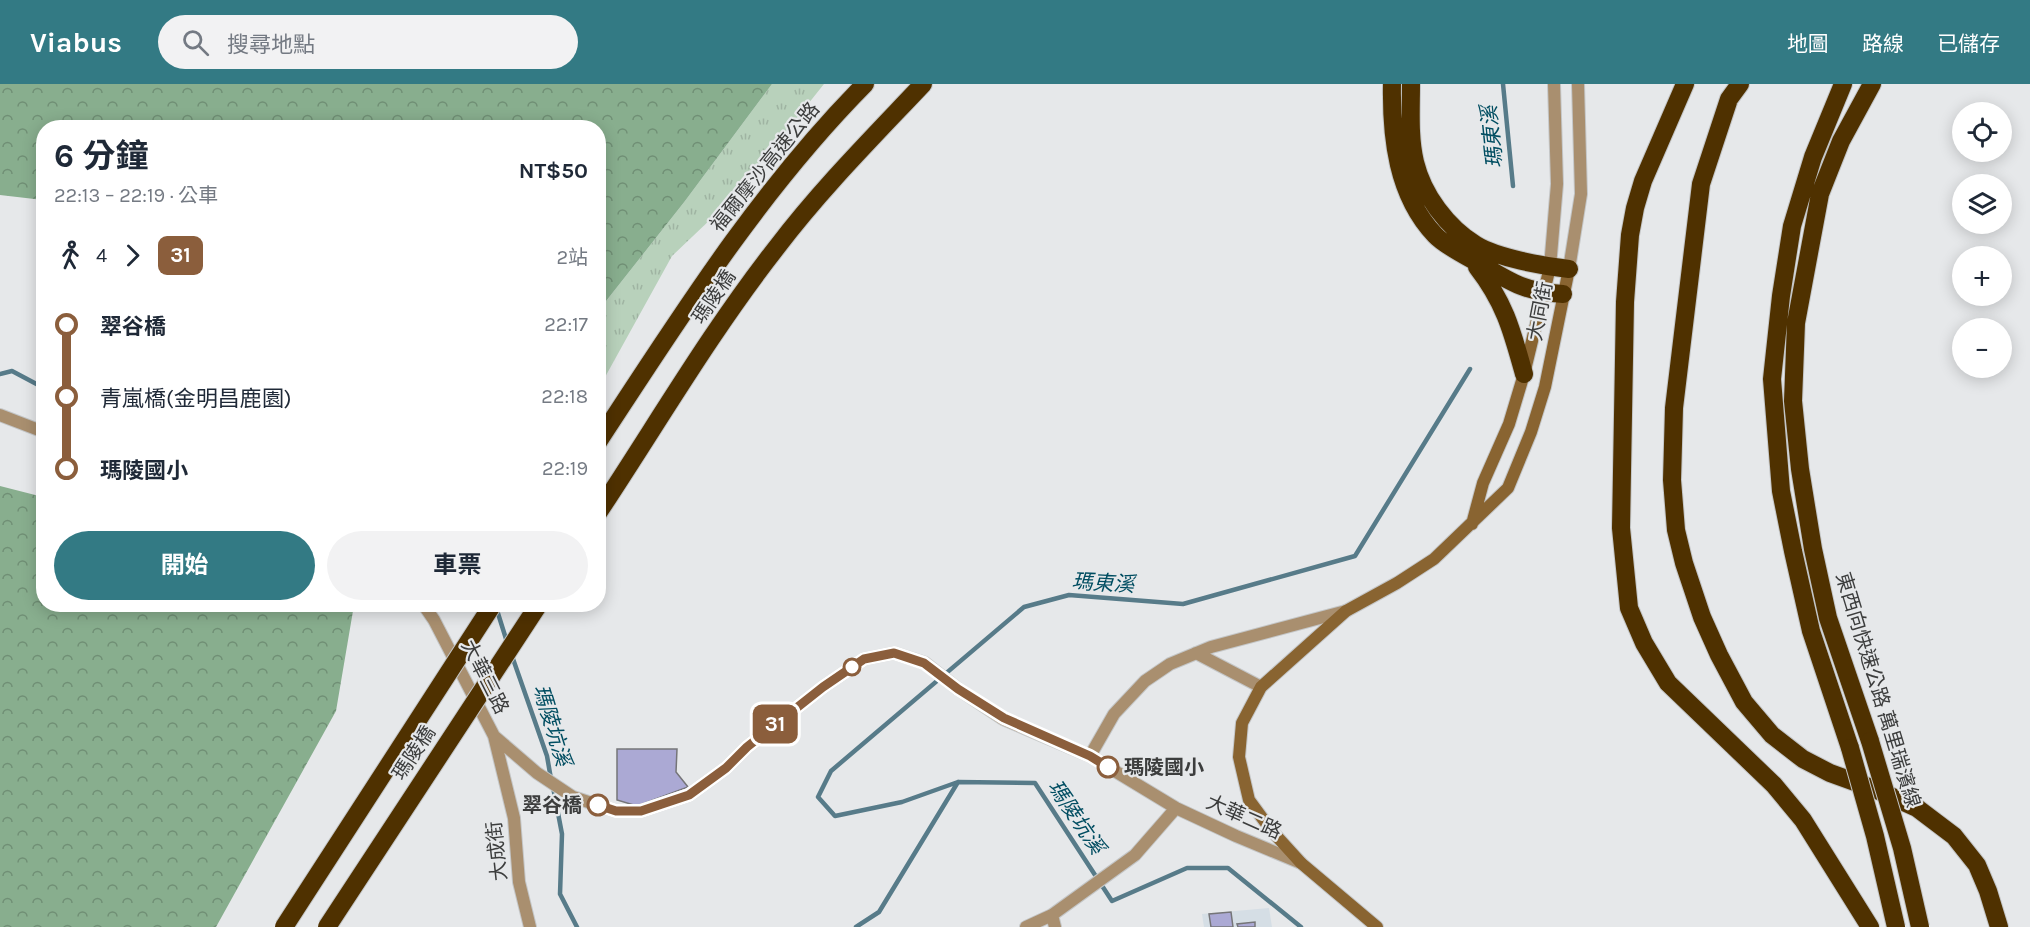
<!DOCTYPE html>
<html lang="zh-TW">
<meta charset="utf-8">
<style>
body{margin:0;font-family:Karla,"Noto Sans TC",sans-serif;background:#f2f2f3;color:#1f2937;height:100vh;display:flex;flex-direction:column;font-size:22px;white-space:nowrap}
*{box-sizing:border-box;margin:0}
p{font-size:20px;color:#747a83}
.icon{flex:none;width:33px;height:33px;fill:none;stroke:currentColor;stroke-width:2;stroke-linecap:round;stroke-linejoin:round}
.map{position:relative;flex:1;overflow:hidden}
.drawer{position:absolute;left:36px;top:36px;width:570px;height:492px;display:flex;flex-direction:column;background:#fff;border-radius:24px;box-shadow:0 3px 15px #0003}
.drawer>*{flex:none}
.badge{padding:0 12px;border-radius:9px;font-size:21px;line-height:39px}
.controls{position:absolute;left:1952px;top:18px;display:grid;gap:12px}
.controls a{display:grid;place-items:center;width:60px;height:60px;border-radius:50%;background:#fff;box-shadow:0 3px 15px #0003;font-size:30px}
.map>.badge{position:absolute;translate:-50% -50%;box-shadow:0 0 0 3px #fff}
.legs{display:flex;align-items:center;gap:9px;height:66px;padding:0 18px;font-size:20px}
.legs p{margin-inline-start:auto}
.overview{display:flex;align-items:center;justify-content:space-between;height:102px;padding:0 18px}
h1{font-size:33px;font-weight:700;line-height:45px}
.button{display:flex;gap:12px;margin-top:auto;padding:12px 18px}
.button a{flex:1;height:69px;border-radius:36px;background:#337a84;color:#fff;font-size:24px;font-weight:700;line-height:69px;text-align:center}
.button a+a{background:#f2f2f3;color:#1f2937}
ul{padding:0 18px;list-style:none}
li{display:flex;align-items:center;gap:21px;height:72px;font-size:22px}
li i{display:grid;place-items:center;width:9px;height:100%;margin:0 8px;background:currentColor}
li i::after{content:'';width:15px;height:15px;margin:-8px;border:4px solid;border-radius:50%;background:#fff}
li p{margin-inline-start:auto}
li:first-child i{background:linear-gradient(#0000 50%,currentColor 0)}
li:last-child i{background:linear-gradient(currentColor 50%,#0000 0)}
header{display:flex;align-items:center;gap:36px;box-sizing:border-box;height:84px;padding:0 30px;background:#337a84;color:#fff}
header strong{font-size:28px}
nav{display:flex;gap:33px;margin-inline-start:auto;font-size:21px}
.search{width:420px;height:54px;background:#f2f2f3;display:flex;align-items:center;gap:15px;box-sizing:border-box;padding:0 21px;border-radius:33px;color:#747a83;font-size:22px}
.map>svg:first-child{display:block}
.built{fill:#d5dee5}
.grass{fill:url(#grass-tufts)}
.forest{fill:url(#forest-crowns)}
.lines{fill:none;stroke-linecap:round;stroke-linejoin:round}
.stream{stroke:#577b89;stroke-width:4.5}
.building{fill:#aba9d4;stroke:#757578;stroke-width:1.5}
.street-casing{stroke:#c4c6c7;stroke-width:14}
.secondary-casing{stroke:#c4c6c7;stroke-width:14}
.highway-casing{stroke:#c4c6c7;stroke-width:20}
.street{stroke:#a98f6f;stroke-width:12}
.secondary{stroke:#896431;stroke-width:12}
.highway{stroke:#4f3100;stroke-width:18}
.highway-bridge-casing{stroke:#c4c6c7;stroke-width:20;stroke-linecap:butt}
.highway-bridge{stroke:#4f3100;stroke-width:18}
.line-1-casing{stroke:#fff;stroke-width:14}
.line-1{stroke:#8b5e3c;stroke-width:9}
.stop-1-dot{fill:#fff;stroke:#8b5e3c;stroke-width:3}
.labels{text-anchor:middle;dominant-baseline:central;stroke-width:4.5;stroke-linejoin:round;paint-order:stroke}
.street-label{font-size:20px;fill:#3c3d3d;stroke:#e6e8ea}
.stop-label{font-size:20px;font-weight:bold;fill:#3c3d3d;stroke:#e6e8ea;text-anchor:start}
.water-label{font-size:21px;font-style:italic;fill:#004d61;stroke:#e6e8ea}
</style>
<header>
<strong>Viabus</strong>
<div class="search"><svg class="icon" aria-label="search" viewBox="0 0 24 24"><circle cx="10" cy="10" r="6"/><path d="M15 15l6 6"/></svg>搜尋地點</div>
<nav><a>地圖</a><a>路線</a><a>已儲存</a></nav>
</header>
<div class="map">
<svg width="2030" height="843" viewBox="0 0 2030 843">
<defs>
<pattern id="grass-tufts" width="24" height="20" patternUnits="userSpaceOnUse" patternTransform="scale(1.5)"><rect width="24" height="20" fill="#b8d1bb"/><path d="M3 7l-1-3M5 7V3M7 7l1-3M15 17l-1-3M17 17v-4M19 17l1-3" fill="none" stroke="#9fb4a2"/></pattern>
<pattern id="forest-crowns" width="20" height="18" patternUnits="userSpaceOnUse" patternTransform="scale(1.5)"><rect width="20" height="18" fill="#88ae8e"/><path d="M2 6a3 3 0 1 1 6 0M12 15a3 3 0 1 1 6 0" fill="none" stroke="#708f75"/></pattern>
</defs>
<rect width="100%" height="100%" fill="#e6e8ea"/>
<path class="built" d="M1269,824L1272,843H1204L1202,830Z"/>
<path class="grass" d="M772,0H824L734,113L672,172L599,304V226L685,117Z"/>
<path class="forest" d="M0,0H772L685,117L599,226L598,44H44L43,116L0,111Z
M0,402L43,413L44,520L354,521L336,627L216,843H0Z"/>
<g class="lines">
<path class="stream" d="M1503,0L1513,102
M0,290L12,287L44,304
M496,523L507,558
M512,572L547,672L551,695
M958,698L902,718L835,732L818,713L831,687L1024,523L1069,511L1183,520L1355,472L1470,285
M553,703L562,750L560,810L577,843
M856,843L879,828L958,698L1035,699L1112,817L1187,784H1228L1301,843"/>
</g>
<path class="building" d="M617,665H677L676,688L688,703L637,722L617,716Z
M1231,828L1233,843H1211L1209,830Z
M1255,838V843H1238L1237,840Z"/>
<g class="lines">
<g class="street-casing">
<path id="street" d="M1550,183L1557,100L1554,0
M1569,185L1581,110L1578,0
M0,331L44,348
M423,520L434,536L494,652L514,734L519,798L530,843
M1196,569L1261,603
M494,652L537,689L573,713L616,727H641L689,711L726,684L747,663L823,603L864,575L894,569L925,579L958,605L1003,635L1090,672L1176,724L1236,752L1301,779
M1090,672L1114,630L1145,597L1170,580L1211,563L1346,527
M1052,831L1135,771L1176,724
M1026,843L1052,831L1055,843"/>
</g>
<g class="secondary-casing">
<path id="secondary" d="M1472,440L1483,399L1509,340L1524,290L1550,183
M1377,843L1301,779L1271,746L1249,716L1239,673L1242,639L1261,603L1346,527L1397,499L1434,475L1508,404L1531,348L1545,303L1569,185"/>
</g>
<g class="highway-casing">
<path id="highway" d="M1392,0C1391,53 1397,111 1435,151C1445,162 1468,173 1482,181C1512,199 1526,208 1563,210
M1411,0C1411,26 1409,53 1415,78C1423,111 1447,143 1476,161C1498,174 1543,182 1569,185
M1685,0L1643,97L1635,124L1630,151L1625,218L1621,444L1629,524L1644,559L1668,599L1774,701L1803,736L1870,843
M1740,0L1729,15L1701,100L1674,324L1672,396L1676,446L1684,479L1702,533L1719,571L1744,618L1772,651L1803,675L1830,689L1877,706L1917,724L1954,752L1977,781L1988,807L1999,843
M1843,0L1813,73L1792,142L1781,212L1772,295L1781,407L1793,467L1811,547L1850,664
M1477,183C1505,219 1512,247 1524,290
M598,358C680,233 759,107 865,0
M598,429C657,340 711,247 777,163C821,105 873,53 923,0
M1870,657L1828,534L1813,465L1800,385L1793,317L1796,239L1820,110L1841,57L1872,0"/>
</g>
<use href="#street" class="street"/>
<use href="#secondary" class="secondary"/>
<use href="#highway" class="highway"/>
<g class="highway-bridge-casing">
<path id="highway-bridge" d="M1870,657L1902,764L1920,843
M1850,664L1875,752L1896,843
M284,843L493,520
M327,843L539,520"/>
</g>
<use href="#highway-bridge" class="highway-bridge"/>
</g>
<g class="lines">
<g class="line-1-casing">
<path id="line-1" d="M598,721L616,727H641L689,711L726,684L747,663L823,603L864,575L894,569L924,579L958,605L1004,634L1090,672L1108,683"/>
</g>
<use href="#line-1" class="line-1"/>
</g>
<g class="stop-1-dot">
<circle cx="852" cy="583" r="8"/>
<circle cx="1108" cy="683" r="10"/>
<circle cx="598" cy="721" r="10"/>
</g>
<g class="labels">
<g class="street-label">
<text transform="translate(765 83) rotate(-51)">福爾摩沙高速公路</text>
<text transform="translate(714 213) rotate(-56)">瑪陵橋</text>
<text transform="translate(1540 227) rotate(-79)">大同街</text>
<text transform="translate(485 593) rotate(63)">大華三路</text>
<text transform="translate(1878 606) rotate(73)">東西向快速公路 萬里瑞濱線</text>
<text transform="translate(414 669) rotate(-57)">瑪陵橋</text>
<text transform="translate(1244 733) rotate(24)">大華二路</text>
<text transform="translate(497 767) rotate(-96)">大成街</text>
</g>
<g class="stop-label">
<text x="1124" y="683">瑪陵國小</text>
<text x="582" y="721" text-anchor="end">翠谷橋</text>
</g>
<g class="water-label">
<text transform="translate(1492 53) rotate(-96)">瑪東溪</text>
<text transform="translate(1103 499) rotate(3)">瑪東溪</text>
<text transform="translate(552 641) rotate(73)">瑪陵坑溪</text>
<text transform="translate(1076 733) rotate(56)">瑪陵坑溪</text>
</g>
</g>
</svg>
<div class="controls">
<a><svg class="icon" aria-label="locate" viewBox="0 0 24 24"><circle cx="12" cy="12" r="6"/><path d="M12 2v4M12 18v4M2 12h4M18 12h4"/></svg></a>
<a><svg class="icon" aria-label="layers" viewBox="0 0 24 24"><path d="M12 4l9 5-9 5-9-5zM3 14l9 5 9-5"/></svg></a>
<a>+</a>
<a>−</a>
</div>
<b class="badge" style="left:775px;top:640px;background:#8b5e3c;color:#fff">31</b>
<section class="drawer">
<div class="overview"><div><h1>6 分鐘</h1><p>22:13 – 22:19 · 公車</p></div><b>NT$50</b></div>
<div class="legs"><svg class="icon" aria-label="walk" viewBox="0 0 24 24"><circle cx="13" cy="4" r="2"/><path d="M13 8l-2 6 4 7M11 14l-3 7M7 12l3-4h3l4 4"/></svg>4<svg class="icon" aria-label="forward" viewBox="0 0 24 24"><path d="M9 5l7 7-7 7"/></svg><b class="badge" style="background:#8b5e3c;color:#fff">31</b><p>2站</p></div>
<ul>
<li><i style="color:#8b5e3c"></i><b>翠谷橋</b><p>22:17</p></li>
<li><i style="color:#8b5e3c"></i><span>青嵐橋(金明昌鹿園)</span><p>22:18</p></li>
<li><i style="color:#8b5e3c"></i><b>瑪陵國小</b><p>22:19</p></li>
</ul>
<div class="button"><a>開始</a><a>車票</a></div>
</section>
</div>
